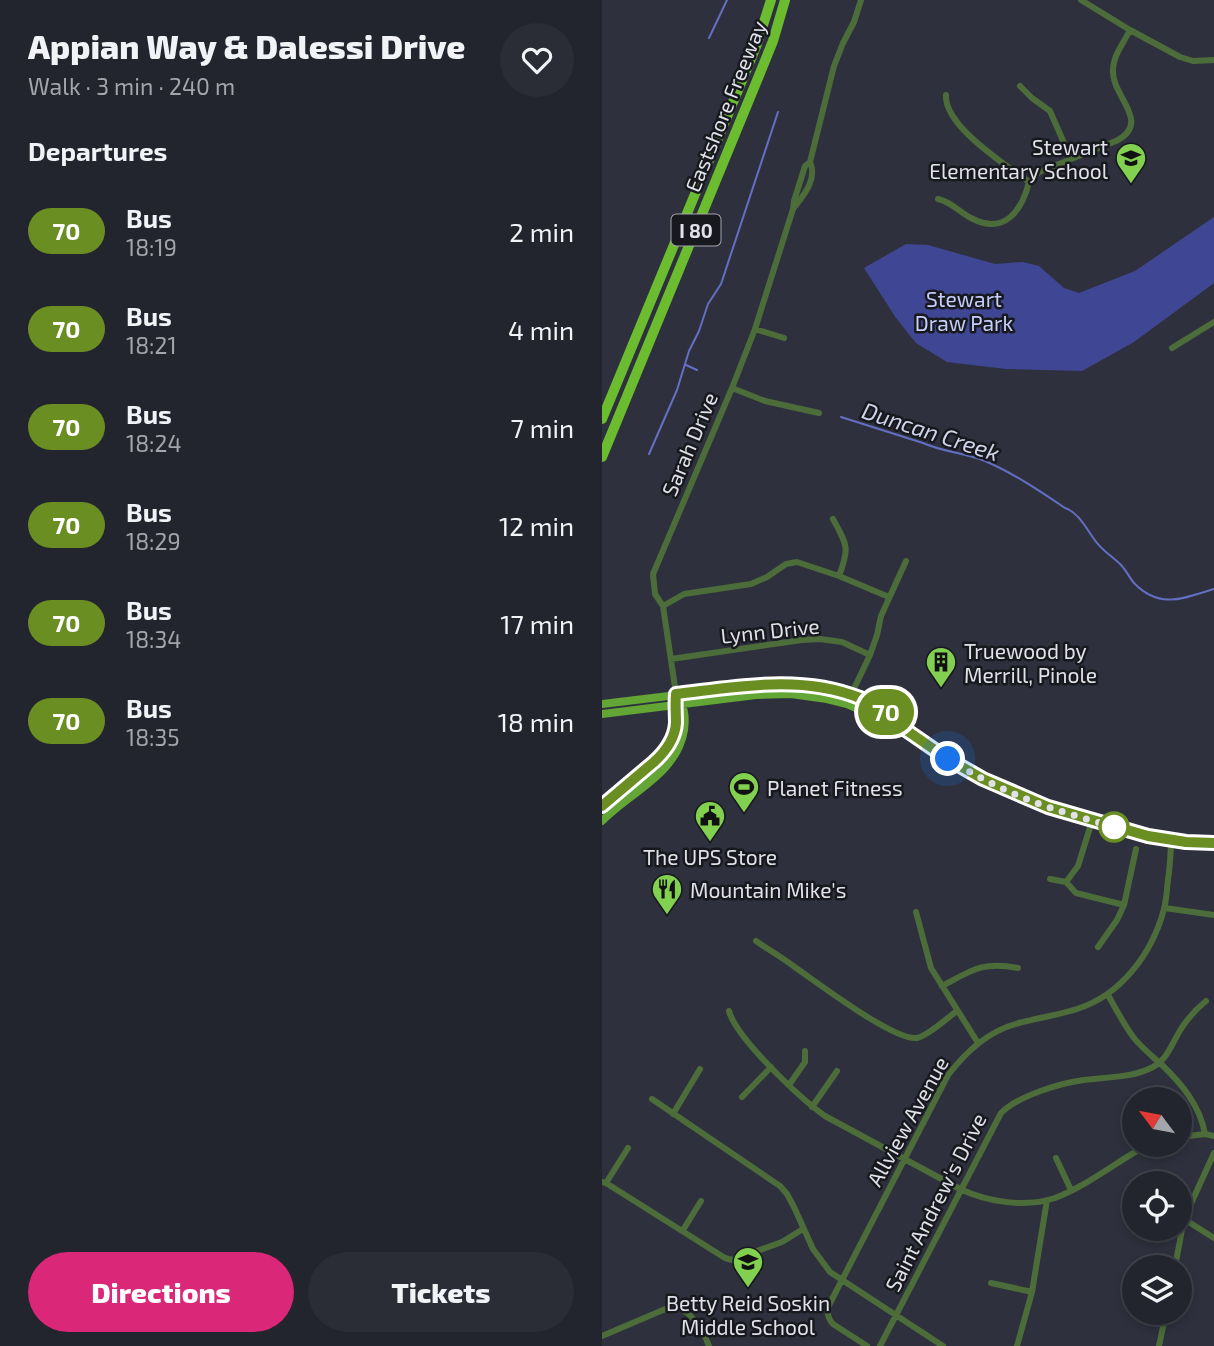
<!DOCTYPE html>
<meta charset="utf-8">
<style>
body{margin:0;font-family:"Exo 2",sans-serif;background:#2a2d36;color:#f1f3f6;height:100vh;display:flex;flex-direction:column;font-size:26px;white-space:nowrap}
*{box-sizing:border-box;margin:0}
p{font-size:23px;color:#a2a5aa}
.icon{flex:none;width:38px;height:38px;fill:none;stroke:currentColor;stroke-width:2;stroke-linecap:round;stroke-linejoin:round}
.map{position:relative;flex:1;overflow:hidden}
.details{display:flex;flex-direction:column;background:#22252e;width:602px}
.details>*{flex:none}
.badge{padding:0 14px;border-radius:23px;font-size:24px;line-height:46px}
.needle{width:46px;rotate:302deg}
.tools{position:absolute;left:520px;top:1087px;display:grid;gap:14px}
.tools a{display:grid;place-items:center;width:70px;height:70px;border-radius:50%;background:#22252e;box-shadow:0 4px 10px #0003,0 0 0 2px #3f424a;font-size:35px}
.you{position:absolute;width:35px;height:35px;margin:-18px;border:5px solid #fff;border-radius:50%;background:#1a73e8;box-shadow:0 0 0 10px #1a73e833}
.map>.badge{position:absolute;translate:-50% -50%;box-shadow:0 0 0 4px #fff}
h2{padding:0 28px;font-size:26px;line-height:63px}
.round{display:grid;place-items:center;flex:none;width:74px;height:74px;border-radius:37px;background:#2a2d36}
.head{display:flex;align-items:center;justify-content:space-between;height:119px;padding:0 28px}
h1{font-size:33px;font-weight:800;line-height:52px}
.cta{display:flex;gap:14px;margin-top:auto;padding:14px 28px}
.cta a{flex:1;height:80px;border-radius:42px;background:#db2777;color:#fff;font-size:28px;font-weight:800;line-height:80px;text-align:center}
.cta a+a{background:#2a2d36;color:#f1f3f6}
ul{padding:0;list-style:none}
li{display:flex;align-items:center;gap:21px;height:98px;padding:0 28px}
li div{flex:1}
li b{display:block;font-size:26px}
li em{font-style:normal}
li .badge{min-width:77px;font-weight:700;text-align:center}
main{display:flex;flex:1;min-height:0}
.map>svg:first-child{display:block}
.green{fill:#3f4794}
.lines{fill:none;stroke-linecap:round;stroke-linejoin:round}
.stream{stroke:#636fc3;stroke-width:2}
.minor{stroke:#4c6d3a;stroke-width:6}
.major{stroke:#63a635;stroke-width:8}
.highway{stroke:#6bbc2e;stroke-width:10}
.line-casing{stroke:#fff;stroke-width:16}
.line{stroke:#6b8e23;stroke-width:10}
.walk{stroke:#e0e1e9;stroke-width:7;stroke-dasharray:0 12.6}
.stop-dot{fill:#fff;stroke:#6b8e23;stroke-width:3.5}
.labels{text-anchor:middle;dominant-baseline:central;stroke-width:5;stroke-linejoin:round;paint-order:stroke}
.shield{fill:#18191e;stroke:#a4a5ac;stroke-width:2}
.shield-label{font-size:19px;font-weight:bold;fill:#e0e1e9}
.street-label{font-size:21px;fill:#e0e1e9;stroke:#18191e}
.poi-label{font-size:21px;fill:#e0e1e9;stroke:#18191e;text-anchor:start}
.park-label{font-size:21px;fill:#c5cffc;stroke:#18191e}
.water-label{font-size:23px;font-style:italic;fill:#ced3ea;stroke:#18191e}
</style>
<main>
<section class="details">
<div class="head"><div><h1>Appian Way &amp; Dalessi Drive</h1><p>Walk · 3 min · 240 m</p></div><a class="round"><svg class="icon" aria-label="heart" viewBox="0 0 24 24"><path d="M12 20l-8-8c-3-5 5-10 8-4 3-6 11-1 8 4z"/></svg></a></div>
<h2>Departures</h2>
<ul>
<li><span class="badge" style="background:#6b8e23;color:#fff">70</span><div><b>Bus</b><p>18:19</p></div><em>2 min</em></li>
<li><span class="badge" style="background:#6b8e23;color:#fff">70</span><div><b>Bus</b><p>18:21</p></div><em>4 min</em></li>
<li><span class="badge" style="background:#6b8e23;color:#fff">70</span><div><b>Bus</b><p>18:24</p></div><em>7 min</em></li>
<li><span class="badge" style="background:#6b8e23;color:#fff">70</span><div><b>Bus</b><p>18:29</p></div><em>12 min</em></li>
<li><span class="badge" style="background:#6b8e23;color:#fff">70</span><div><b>Bus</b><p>18:34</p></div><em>17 min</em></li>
<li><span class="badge" style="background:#6b8e23;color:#fff">70</span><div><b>Bus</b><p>18:35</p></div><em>18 min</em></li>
</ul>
<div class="cta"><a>Directions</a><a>Tickets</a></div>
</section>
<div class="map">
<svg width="612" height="1346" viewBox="0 0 612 1346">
<rect width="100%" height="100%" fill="#2e313d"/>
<path class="green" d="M612,217V283L532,342L480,371L404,369L345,362L314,343L294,318L262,268L304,244L326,245L393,264L421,262L437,266L462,288L477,293L533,271Z"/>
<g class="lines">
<path class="stream" d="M107,38L125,0
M84,365L95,370
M239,417L321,443C341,452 363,453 383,461C411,473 438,491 463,508C476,512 484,528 492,539C499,550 510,556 519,565C524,570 527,577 532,583C558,610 582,598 612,589
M47,454L75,390L87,351L97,331L106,304L119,284L176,112"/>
<path class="minor" d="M479,0L528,30L578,57L591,61L612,60
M418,86L430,98L448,111L469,159
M344,95C342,126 404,165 427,182
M208,162L232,66L241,43L252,22L259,0
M427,182L437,172L514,141C551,122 509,96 511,70C511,56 522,42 528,30
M336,199C350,202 357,212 369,218C403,236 420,210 427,182
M153,329L182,338
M570,348L612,322
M130,388L163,401L217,413
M231,519C245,545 248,547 237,576
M61,606L82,594L149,584L165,577L184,564L195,562L237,576L287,597
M69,659L200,640L218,639L240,642L268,655
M74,694L61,606L53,594L51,574L130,388L153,329L191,209L192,201L203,166L208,162C216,179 201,196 191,209
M247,699L268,655L275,635L279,616L304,561
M490,821L476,866L464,882L474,893L522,905L534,849
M448,879L464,882
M563,908L612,915
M314,912L329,968L376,1043
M154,941C167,950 181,958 194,968C216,983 292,1041 315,1038C326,1036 345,1018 355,1011
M496,947L515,920L522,905
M340,986C370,970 381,961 416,968
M506,995C514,1009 522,1025 532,1038C540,1048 550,1056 560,1065C580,1084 598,1106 603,1134
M127,1011C134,1038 199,1099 223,1116L358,1189C386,1202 423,1208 453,1198C485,1186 517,1160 547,1144
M187,1085L203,1062V1051
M140,1097L169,1067
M50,1099L178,1186L185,1194L192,1207L211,1249L228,1272L341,1346
M210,1107L235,1071
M71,1114L98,1069
M578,1137L603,1134L612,1136
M454,1158L469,1190
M0,1182L4,1183L123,1258L130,1260L180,1242L201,1229
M4,1183L26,1148
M582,1219L612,1238
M81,1230L99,1201
M573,1267L582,1219L612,1153
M389,1283L430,1292
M0,1336L61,1310L74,1307C91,1313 101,1330 107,1346
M265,1346L231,1324C226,1319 225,1314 226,1307L346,1075C365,1051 386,1031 417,1023C436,1018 456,1015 475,1009C519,995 550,954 562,909C565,898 565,884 567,872C568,862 569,851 569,840
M278,1346L399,1113C416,1096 458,1083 482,1080C505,1077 530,1078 551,1067C566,1059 570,1043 579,1029C586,1018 594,1009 604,1001
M415,1346L430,1292L445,1200
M557,1346L564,1312"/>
<path class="major" d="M0,704L166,684H198L227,689L249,695L281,709L288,719L346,759L381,779L418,796L454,810L546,837L584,842L612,843
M0,714L154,695L189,694L225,699L245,704L279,719H288
M33,791C38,779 52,775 52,763
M0,806C23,786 70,758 74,726C75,719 73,711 73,704
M0,821C28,792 75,774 82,730C84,715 82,706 74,694"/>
<path class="highway" d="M0,419L141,78L155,44L169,0
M0,457L156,78L171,41L183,0"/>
</g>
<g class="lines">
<g class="line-casing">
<path id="line" d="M0,806L52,762C63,752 73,738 74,723C74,713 73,704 74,694C135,687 199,674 258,698C272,704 279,706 288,719L346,759L381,779L446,807L546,836L584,842L612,843"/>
</g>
<use href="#line" class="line"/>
<path class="walk" d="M346,759C378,779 413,796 449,808C470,815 492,821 512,827"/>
</g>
<defs>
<g id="school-pin" transform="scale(1.575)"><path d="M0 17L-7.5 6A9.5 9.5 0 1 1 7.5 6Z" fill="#82d04f" stroke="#18191e"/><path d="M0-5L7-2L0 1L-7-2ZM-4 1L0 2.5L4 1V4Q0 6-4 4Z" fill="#111"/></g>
<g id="building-pin" transform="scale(1.575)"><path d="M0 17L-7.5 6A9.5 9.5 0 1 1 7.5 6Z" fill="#82d04f" stroke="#18191e"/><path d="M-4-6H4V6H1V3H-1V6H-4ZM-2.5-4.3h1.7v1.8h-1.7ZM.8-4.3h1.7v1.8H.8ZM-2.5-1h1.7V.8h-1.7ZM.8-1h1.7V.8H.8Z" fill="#111"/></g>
<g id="stadium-pin" transform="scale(1.575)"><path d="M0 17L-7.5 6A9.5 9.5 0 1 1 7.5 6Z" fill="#82d04f" stroke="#18191e"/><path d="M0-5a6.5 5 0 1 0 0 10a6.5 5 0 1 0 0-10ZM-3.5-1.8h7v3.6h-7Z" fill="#111"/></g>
<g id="civic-pin" transform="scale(1.575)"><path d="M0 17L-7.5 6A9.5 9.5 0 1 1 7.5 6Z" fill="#82d04f" stroke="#18191e"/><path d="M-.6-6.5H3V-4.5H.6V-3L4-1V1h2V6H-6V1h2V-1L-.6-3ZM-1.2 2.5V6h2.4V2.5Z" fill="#111"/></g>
<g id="restaurant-pin" transform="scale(1.575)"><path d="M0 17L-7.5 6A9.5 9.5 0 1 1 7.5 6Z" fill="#82d04f" stroke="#18191e"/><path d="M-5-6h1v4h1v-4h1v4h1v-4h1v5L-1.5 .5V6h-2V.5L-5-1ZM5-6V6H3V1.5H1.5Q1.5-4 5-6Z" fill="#111"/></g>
</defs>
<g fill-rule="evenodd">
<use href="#school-pin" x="529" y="158"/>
<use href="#building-pin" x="339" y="662"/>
<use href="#stadium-pin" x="142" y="787"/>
<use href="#civic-pin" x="108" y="816"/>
<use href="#restaurant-pin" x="65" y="889"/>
<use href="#school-pin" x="146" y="1262"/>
</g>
<circle class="stop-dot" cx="512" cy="827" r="14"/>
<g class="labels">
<rect class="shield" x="69.5" y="214.5" width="49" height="31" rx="5"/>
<g class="shield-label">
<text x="94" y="230">I 80</text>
</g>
<g class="street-label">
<text transform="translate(123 106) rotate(-68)">Eastshore Freeway</text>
<text transform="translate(87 444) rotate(-67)">Sarah Drive</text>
<text transform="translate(168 630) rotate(-6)">Lynn Drive</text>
<text transform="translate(305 1121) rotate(-61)">Allview Avenue</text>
<text transform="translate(333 1202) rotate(-63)">Saint Andrew's Drive</text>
</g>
<g class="poi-label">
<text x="506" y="146" text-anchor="end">Stewart<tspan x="506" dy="24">Elementary School</tspan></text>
<text x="362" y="650">Truewood by<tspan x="362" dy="24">Merrill, Pinole</tspan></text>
<text x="165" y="787">Planet Fitness</text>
<text x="108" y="856" text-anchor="middle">The UPS Store</text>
<text x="88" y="889">Mountain Mike's</text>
<text x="146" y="1302" text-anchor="middle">Betty Reid Soskin<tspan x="146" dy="24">Middle School</tspan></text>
</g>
<g class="park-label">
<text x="362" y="298">Stewart<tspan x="362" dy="24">Draw Park</tspan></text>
</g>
<g class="water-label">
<text transform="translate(329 431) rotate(18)">Duncan Creek</text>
</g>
</g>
</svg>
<div class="tools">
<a><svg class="needle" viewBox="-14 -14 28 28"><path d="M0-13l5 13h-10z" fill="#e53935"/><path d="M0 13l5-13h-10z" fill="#a2a5aa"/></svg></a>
<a><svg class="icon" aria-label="locate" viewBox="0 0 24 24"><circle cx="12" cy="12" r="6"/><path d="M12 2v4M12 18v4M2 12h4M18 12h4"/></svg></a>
<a><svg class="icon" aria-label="layers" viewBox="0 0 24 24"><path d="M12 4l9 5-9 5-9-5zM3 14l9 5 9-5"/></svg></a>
</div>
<div class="you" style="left:346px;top:759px"></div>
<b class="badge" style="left:284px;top:712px;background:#6b8e23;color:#fff">70</b>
</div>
</main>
